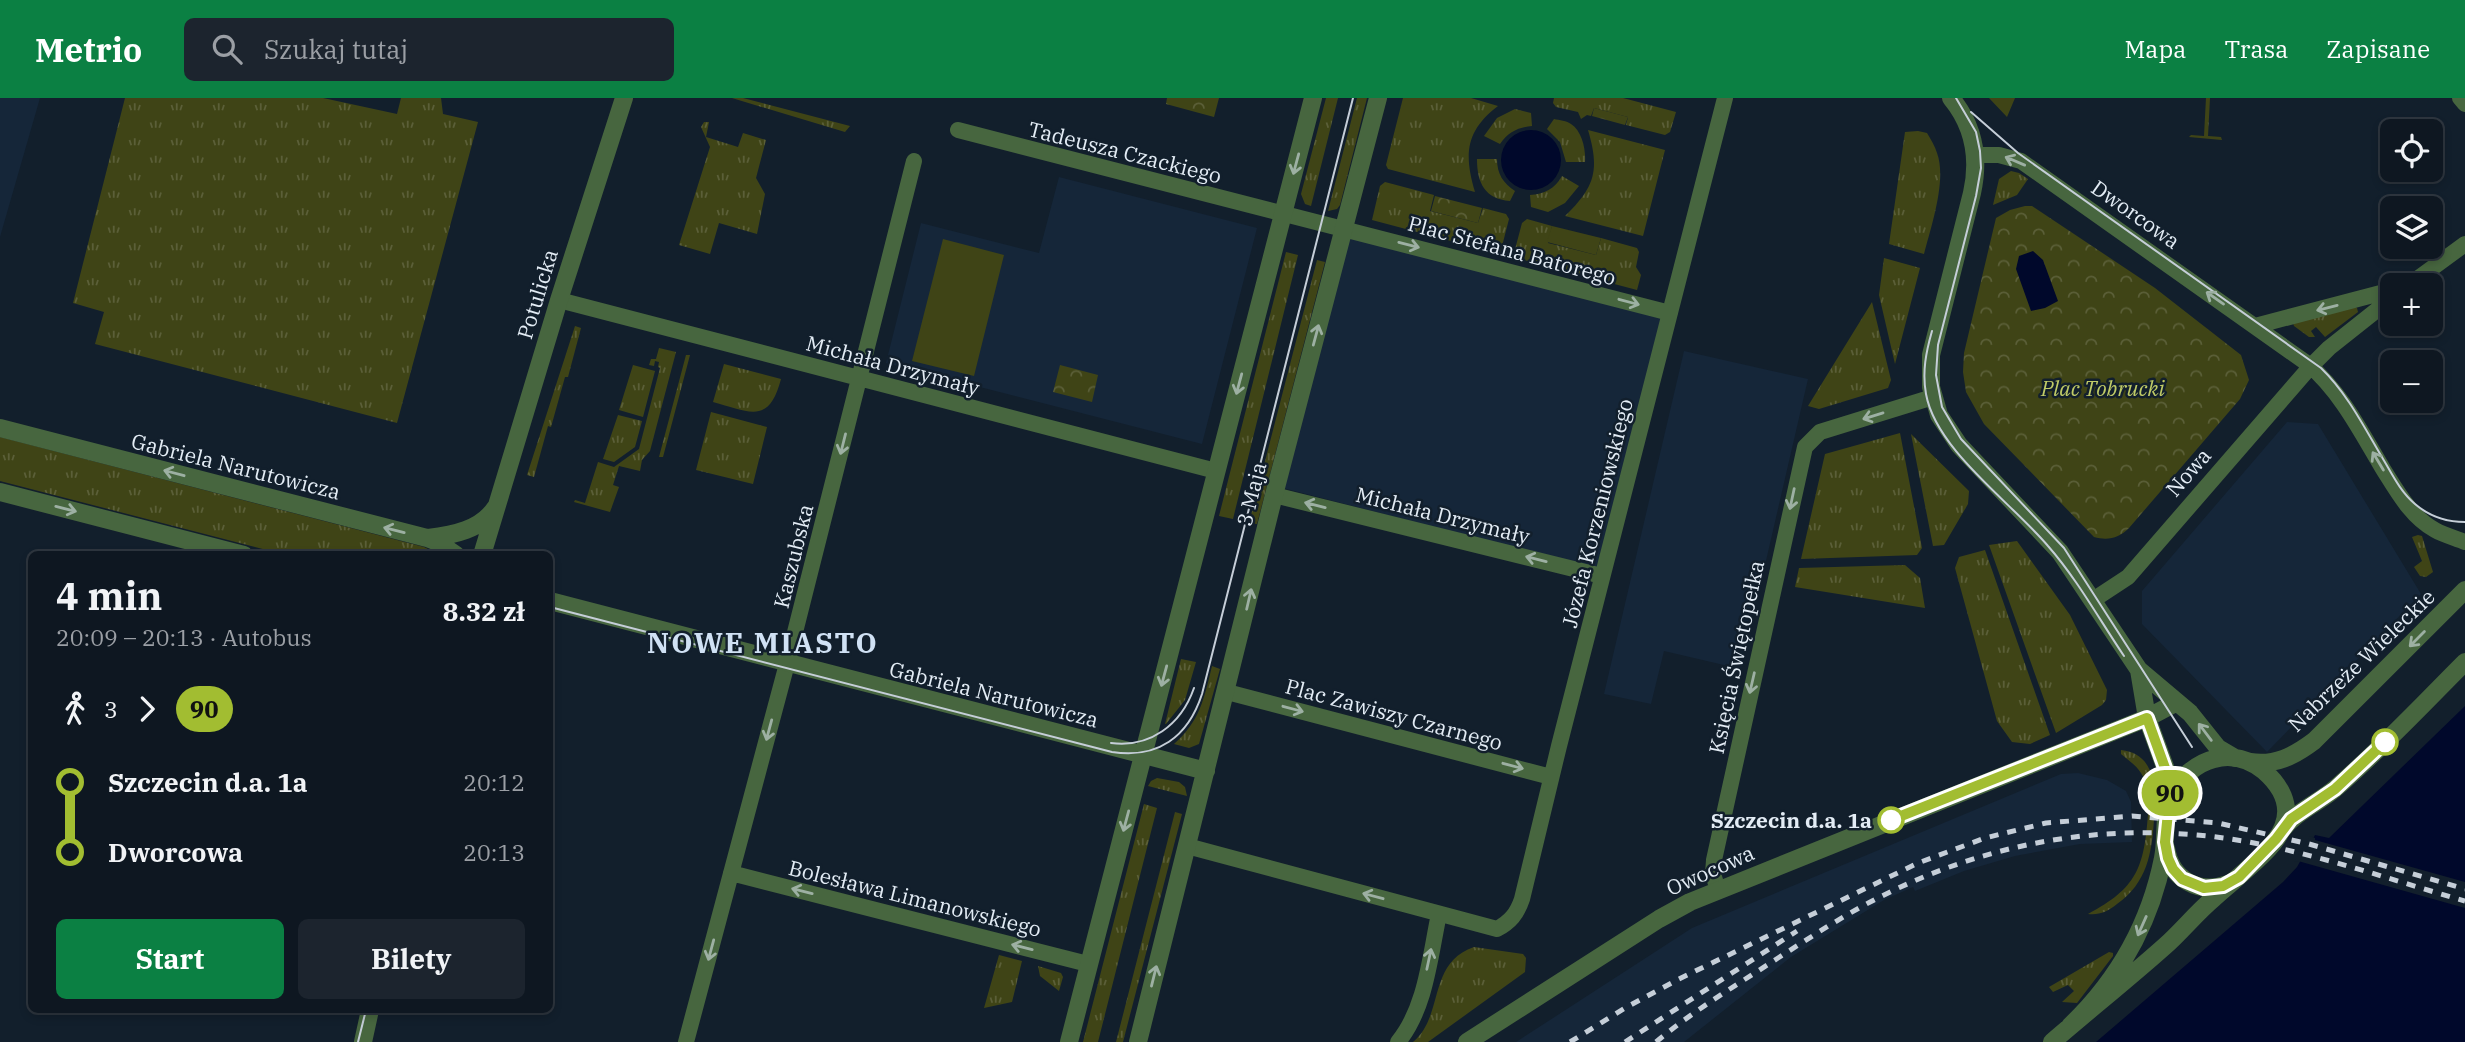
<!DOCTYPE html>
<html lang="pl">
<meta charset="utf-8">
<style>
body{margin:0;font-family:"IBM Plex Serif",serif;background:#1c242e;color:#f1f3f6;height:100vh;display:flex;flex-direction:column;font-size:26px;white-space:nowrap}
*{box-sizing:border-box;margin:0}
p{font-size:23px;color:#9b9fa5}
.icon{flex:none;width:38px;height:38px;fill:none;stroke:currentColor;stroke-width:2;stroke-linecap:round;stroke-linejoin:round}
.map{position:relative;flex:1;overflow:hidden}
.panel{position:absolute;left:28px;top:453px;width:525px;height:462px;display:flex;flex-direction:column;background:#0e1721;border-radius:10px;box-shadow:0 4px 10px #0003,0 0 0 2px #2e363f}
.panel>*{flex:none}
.badge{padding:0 14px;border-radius:23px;font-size:24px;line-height:46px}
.buttons{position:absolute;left:2380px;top:21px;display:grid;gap:14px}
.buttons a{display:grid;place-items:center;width:63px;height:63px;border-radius:10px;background:#0e1721;box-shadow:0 4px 10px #0003,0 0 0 2px #2e363f;font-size:35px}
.map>.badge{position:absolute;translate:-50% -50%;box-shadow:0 0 0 4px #fff}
.legs{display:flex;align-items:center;gap:10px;height:77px;padding:0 28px;font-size:23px}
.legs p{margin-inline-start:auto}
.head{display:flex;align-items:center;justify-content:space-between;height:119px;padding:0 28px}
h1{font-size:38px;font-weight:700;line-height:52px}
.button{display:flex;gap:14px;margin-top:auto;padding:14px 28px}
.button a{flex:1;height:80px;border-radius:10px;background:#0b8043;color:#fff;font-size:28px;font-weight:700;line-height:80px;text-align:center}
.button a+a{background:#1c242e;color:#f1f3f6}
ul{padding:0 28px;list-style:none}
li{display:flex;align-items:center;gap:24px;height:70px;font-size:26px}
li i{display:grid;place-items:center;width:10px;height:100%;margin:0 9px;background:currentColor}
li i::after{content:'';width:18px;height:18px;margin:-9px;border:5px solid;border-radius:50%;background:#0e1721}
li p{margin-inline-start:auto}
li:first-child i{background:linear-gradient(#0000 50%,currentColor 0)}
li:last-child i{background:linear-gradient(currentColor 50%,#0000 0)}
header{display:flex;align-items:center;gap:42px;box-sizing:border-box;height:98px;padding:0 35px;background:#0b8043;color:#fff}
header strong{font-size:33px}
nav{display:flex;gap:38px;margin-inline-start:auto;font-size:24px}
.search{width:490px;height:63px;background:#1c242e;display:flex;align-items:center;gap:18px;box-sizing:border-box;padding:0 24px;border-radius:10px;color:#9b9fa5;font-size:26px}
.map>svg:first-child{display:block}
.built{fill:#152639}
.grass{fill:url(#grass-tufts)}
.forest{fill:url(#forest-crowns)}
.garden{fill:#3f4416}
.water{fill:#00082b}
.pier{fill:#121f2c}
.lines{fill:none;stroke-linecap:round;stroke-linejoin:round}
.minor{stroke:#47663f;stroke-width:16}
.tertiary{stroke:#47663f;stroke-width:18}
.tram{stroke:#c5ced8;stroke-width:2}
.rail{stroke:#c5ced8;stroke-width:5;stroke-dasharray:9 9;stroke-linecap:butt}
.oneway{stroke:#9db0a3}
.line-1-casing{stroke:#fff;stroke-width:16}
.line-1{stroke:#a2bd31;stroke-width:10}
.stop-1-dot{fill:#fff;stroke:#a2bd31;stroke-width:3.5}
.labels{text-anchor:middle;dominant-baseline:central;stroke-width:5;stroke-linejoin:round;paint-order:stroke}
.street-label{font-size:21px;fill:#e3ecf5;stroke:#121f2c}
.park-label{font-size:21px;font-style:italic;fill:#c0cb67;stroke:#121f2c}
.stop-label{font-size:21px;font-weight:bold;fill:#e3ecf5;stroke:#121f2c;text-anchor:end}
.district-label{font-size:28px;font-weight:bold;letter-spacing:2px;fill:#d0e1f4;stroke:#121f2c}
</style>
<header>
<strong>Metrio</strong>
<div class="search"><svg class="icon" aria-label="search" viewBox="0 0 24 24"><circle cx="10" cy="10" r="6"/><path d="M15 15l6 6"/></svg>Szukaj tutaj</div>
<nav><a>Mapa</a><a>Trasa</a><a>Zapisane</a></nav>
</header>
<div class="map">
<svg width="2465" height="944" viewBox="0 0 2465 944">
<defs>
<pattern id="grass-tufts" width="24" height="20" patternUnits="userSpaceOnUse" patternTransform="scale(1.75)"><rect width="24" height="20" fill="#3f4416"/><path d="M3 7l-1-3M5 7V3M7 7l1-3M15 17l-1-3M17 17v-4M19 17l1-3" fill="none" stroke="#5b5f38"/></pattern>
<pattern id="forest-crowns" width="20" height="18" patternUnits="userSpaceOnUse" patternTransform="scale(1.75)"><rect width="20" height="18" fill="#3f4416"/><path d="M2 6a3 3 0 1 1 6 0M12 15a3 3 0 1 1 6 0" fill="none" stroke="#5b5f38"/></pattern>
</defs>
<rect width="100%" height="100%" fill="#121f2c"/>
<path class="built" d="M0,0H40L0,139Z
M1059,79L1257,130L1202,346L886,265L921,125L1039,155Z
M1346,139L1662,220L1597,471L1283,390Z
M1684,253L1808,281L1741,571L1664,553L1651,606L1604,596Z
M2287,324L2318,326L2421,496L2267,654L2142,526V493Z
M2078,675L2107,682L2126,693L2131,704L2132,744L2080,746L2015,758L1964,773L1915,793L1913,789L1884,802L1791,859L1684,944H1516L1692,830L2061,676Z"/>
<path class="grass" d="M125,0H323L397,16L401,0H441L443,16L478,24L397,325L95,246L104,214L73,205Z
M732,0H743L850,28L845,34Z
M1326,0H1338L1311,108L1305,106L1301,96Z
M1357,0H1367L1340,107L1337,111L1328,113Z
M1403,0H1471L1498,8C1465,33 1464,57 1475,94L1388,71L1386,67Z
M1554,0H1623L1676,14L1670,34L1665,37L1626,27L1628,19L1594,10L1591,18L1587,17L1581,21L1578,14L1556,9L1553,5Z
M1989,0H2015L2007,19Z
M2206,0H2210L2208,38L2221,39L2222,42L2189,39L2191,37L2204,38Z
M1515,11L1531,15L1532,28C1519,29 1508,34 1500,46L1484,38L1497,20Z
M1554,21C1559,22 1567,23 1571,26C1582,33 1586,52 1585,64H1566L1560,44L1547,31Z
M704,24H709L706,39L738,49L743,35L766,42L756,80L765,96L757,136L719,125L710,156L679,147L710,49L701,29Z
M1588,32L1665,52L1643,138L1565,118C1595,89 1600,72 1588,32Z
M1918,33L1927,35C1931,42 1935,48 1937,55C1947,82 1931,129 1924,156L1889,146L1905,34Z
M1477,61H1497C1497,76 1503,85 1515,93L1510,103C1485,101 1477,85 1477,61Z
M2011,73L2019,75L2028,81L2017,97L1993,107L1999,81Z
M1562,78L1579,88L1565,105L1548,114L1531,109L1530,97C1544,96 1555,91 1562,78Z
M1385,84L1434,97L1430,113L1478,125L1483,110L1506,116L1509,121L1500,156L1372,122L1380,88Z
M1527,121L1552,128L1548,145L1596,157L1601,140L1637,150L1639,154L1636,169L1641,177L1637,192L1513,159L1522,125Z
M1286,154L1298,157L1233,421L1219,418Z
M1884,160L1920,170L1895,266L1879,197Z
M1317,162L1325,164L1257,426L1249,425Z
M1872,204L1891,282L1888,290L1819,311L1808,308Z
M2355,209L2357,210L2358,214L2325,239L2316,229L2311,233L2315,239H2309L2294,228L2293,225Z
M575,228L581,230L568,279H565L551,329L548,328L534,379L527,377Z
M659,250L676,254L650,353L642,362L640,373L619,368L613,387L619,389L610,414L574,404L575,402L585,405L598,364L614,369L639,351L660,270L658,269L659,264L655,263L654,268L649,267L651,261H656Z
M686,257H690L663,359H659Z
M724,266L781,281C769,327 750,314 713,304Z
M633,267L655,273L643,319L619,312Z
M711,314L767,329L753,386L696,372Z
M618,317L642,323L635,349L614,364L603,361Z
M1900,335L1922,450L1917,457L1801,461L1825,356Z
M1911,336L1969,393L1968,406L1944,447L1933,448Z
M0,339L424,449L434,454V457H286L0,383Z
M2418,437L2422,438L2433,474L2426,479L2420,478L2414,469L2422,463L2412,439Z
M2017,443L2070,517L2107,592L2106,602L2102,607L2056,635L1989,447Z
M1985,452L2050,637L2030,646L2012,644L1997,623L1955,470L1959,459Z
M1905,467L1920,480L1925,510L1795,489L1799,470Z
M1181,561L1196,564L1185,602L1166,626H1165Z
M1212,568L1220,571L1199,646L1189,650L1174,646C1200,623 1204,601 1212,568Z
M2121,652C2158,656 2155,694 2154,721C2152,755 2147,785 2117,806C2107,814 2100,817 2088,816C2137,790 2144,770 2148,716C2148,702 2150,688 2141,675C2136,667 2128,662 2121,656Z
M1157,680L1179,684L1185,689L1187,698L1148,688L1151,683Z
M1144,706L1157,710L1098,944H1083Z
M1175,714L1182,716L1123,944H1116Z
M1474,849L1523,856L1526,860L1525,874L1428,944H1413C1445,917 1427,865 1474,849Z
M2109,854L2113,855V858L2077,905L2062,904L2074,893L2068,887L2053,894L2049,889Z
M999,857L1022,863L1012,904L984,910Z
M1038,868L1061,875L1063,879L1059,893L1040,878Z"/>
<path class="forest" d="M1167,0H1219L1214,19L1166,6Z
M1594,10L1628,19L1625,27L1592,18Z
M1435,98L1482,110L1478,125L1431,113Z
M2025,108H2032L2155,190L2241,257L2249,282L2240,301L2129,430C2119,440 2108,443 2094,439L1984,326L1966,294L1963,274L1964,255L1996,120L2010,112Z
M1060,267L1098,277L1092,304L1053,294Z"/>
<path class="garden" d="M1552,128L1601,140L1596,157L1547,144Z
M943,141L1004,157L974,278L912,263Z"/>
<path class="water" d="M1501 62a30 30 0 1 1 60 0a30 30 0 1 1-60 0Z
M2033,153L2043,162L2058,203L2045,210L2031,213L2016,171L2019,158Z
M2465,608V944H2096L2283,784L2297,769L2315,737L2329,740Z"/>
<path class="pier" d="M2310,738L2315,740V742L2465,784V810L2298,763L2294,764Z"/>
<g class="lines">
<path class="minor" d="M2460,0L2465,6
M958,32L1670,215
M1976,57H1999L2021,63L2308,266C2341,294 2361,334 2383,371C2397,393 2411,419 2435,432C2444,437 2455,440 2465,444
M2409,187L2465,146
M559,202L1216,373
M2255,228L2392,192
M1274,397L1602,478
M2093,502L2128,479L2311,268L2329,250L2392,200
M1227,594L1551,679
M1187,748L1497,831C1510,824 1517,816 1522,801L1559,648L1725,0
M731,775L1088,866
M1718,792L1713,776L1714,762L1805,349L1820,334L1933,299
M686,944L788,562L914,63
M1398,944C1426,910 1430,858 1439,816"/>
<path class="tertiary" d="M1951,0C1974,28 1980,59 1972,95L1931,257V289L1939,317L1959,347L2060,454L2139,572L2190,615L2218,650L2235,660
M0,330L427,440L437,444L456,457
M0,394L244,457
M428,440C453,437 481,432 496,409
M482,457L559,202L624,0
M550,503L1206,673
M2139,572L2147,620L2168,677L2170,700
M2250,664C2275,668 2294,658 2314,643L2465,492
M2282,732C2296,713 2319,705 2337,689C2382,650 2423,606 2465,564
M2166,750C2171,781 2198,797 2228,786
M363,944L370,912
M1069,944L1313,0
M1138,944L1274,397L1378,0
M1467,944L1659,821L1690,804L2147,620L2177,604
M2052,944C2089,912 2128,881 2165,848C2182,833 2196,815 2214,800C2233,782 2274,753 2283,729C2292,707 2280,687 2264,673C2250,662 2232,656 2214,661C2197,665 2178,681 2171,697C2163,716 2167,740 2163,760C2150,825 2118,882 2070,928"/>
<path class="tram" d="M1956,0L1976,34L1980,53L1981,70L1976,98L1938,247L1936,277L1942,309L1961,341L2064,450L2192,649
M1971,14L2018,55L2321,270C2349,297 2366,333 2386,366C2394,380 2402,395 2415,406C2429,418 2446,424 2465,424
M1932,233C1926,254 1922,274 1926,296C1936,352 2012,405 2048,448C2077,481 2099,521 2124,558
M550,509L1112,654C1158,661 1188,639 1202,596L1353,0
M1111,645C1150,650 1181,627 1194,590
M358,944L366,912"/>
<path class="rail" d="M1570,944L1625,910L1679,881L1918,765L1985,740L2046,725L2132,718L2218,725L2309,746L2465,791
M1625,944L1797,833
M1656,944C1694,912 1737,887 1778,860C1811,839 1844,817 1878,800C1978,749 2086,727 2197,737C2288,745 2377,778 2465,803"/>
</g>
<defs><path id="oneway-shaft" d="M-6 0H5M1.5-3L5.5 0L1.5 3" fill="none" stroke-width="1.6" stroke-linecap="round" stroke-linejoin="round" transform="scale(1.75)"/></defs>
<g class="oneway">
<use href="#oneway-shaft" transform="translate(2015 63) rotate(-157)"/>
<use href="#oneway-shaft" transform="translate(1296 66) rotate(105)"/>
<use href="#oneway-shaft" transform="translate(1409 147) rotate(14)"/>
<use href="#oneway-shaft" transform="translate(2215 200) rotate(-145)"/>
<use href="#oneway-shaft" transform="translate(1629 204) rotate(15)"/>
<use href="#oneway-shaft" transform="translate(2327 210) rotate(166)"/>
<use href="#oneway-shaft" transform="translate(1316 237) rotate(-75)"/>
<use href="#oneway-shaft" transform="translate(1239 286) rotate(105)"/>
<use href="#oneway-shaft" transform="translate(1873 318) rotate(163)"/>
<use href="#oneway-shaft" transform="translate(843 346) rotate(104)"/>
<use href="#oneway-shaft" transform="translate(2378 363) rotate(-121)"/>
<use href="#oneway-shaft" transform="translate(174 375) rotate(-165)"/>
<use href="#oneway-shaft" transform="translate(1792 401) rotate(102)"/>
<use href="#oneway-shaft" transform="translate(1315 407) rotate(-166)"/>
<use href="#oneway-shaft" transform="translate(66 411) rotate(14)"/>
<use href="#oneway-shaft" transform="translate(394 432) rotate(-166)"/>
<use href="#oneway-shaft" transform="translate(1536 461) rotate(-166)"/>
<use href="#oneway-shaft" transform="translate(1249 501) rotate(-77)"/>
<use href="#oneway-shaft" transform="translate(2417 541) rotate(135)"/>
<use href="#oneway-shaft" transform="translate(1164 578) rotate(105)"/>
<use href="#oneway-shaft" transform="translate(1752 585) rotate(103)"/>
<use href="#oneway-shaft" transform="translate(1293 611) rotate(15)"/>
<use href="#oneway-shaft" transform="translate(769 632) rotate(105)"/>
<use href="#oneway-shaft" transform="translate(2205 634) rotate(-127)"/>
<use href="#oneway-shaft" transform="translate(1513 668) rotate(15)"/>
<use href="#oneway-shaft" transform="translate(1126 723) rotate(105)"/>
<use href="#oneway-shaft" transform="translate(802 793) rotate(-166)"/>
<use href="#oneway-shaft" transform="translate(1373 798) rotate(-165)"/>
<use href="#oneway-shaft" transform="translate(2142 828) rotate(114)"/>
<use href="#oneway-shaft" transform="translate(1022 849) rotate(-166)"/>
<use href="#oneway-shaft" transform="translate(711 852) rotate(105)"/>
<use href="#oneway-shaft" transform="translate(1429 861) rotate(-78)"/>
<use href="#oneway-shaft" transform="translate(1154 878) rotate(-76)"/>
</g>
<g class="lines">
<g class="line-1-casing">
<path id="line-1" d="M1891,722L2147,620L2169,681L2170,695L2165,744L2168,760L2173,771L2182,781L2204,790L2223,788L2239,779L2276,741L2291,721L2335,691L2385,644"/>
</g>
<use href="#line-1" class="line-1"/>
</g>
<g class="stop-1-dot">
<circle cx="2385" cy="644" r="12"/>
<circle cx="1891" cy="722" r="12"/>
</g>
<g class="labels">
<g class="street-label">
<text transform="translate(1125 54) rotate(14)">Tadeusza Czackiego</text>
<text transform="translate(2136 116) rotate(35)">Dworcowa</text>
<text transform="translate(1512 152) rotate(15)">Plac Stefana Batorego</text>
<text transform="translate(537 196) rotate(-73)">Potulicka</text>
<text transform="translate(893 267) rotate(15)">Michała Drzymały</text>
<text transform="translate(236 368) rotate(14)">Gabriela Narutowicza</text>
<text transform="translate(2188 374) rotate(-49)">Nowa</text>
<text transform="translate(1251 396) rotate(-76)">3 Maja</text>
<text transform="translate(1597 415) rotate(-76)">Józefa Korzeniowskiego</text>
<text transform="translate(1443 417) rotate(14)">Michała Drzymały</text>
<text transform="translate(793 458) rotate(-76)">Kaszubska</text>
<text transform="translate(1736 559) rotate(-78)">Księcia Świętopełka</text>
<text transform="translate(2361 562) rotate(-44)">Nabrzeże Wieleckie</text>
<text transform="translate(994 596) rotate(14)">Gabriela Narutowicza</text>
<text transform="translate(1394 616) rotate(15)">Plac Zawiszy Czarnego</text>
<text transform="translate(1710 772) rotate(-24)">Owocowa</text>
<text transform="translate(915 800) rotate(14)">Bolesława Limanowskiego</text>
</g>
<g class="park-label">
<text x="2103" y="290">Plac Tobrucki</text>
</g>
<g class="stop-label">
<text x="1872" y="722">Szczecin d.a. 1a</text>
</g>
<g class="district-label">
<text x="763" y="544">NOWE MIASTO</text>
</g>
</g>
</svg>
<div class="buttons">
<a><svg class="icon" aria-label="locate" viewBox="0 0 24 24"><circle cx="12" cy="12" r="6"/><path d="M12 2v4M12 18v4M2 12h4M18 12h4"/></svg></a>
<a><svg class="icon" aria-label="layers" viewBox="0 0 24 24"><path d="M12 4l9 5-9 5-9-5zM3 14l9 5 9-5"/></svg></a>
<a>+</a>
<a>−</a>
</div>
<b class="badge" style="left:2170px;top:695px;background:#a2bd31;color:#111">90</b>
<section class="panel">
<div class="head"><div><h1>4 min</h1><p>20:09 – 20:13 · Autobus</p></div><b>8.32 zł</b></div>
<div class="legs"><svg class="icon" aria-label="walk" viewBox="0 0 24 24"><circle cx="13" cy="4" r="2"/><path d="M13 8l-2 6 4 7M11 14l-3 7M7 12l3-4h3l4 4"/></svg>3<svg class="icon" aria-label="forward" viewBox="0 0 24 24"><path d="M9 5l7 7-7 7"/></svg><b class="badge" style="background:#a2bd31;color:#111">90</b></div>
<ul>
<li><i style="color:#a2bd31"></i><b>Szczecin d.a. 1a</b><p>20:12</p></li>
<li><i style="color:#a2bd31"></i><b>Dworcowa</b><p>20:13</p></li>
</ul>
<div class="button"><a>Start</a><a>Bilety</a></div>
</section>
</div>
